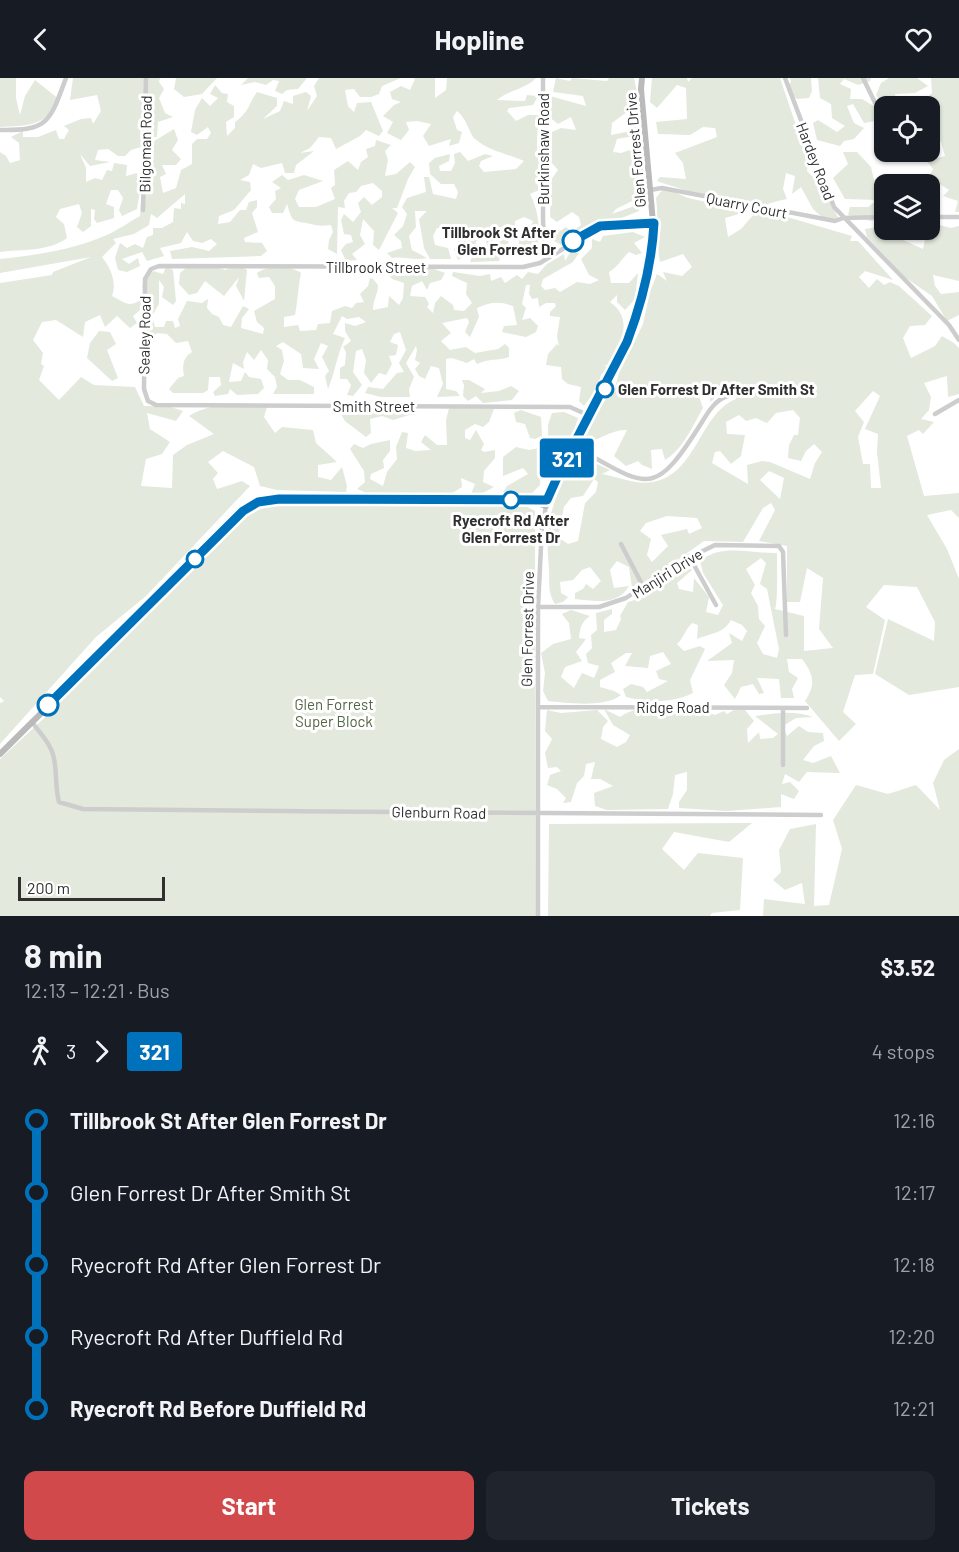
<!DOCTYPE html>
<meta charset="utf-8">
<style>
body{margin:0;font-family:Barlow,sans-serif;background:#20242c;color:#f1f3f6;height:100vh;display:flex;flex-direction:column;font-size:22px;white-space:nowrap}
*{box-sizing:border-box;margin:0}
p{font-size:20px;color:#9ea1a6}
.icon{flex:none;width:33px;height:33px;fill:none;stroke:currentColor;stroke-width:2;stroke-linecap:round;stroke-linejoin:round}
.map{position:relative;height:838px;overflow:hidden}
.drawer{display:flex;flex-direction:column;background:#171b24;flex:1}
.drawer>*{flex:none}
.badge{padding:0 12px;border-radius:4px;font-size:21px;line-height:39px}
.fabs{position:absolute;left:874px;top:18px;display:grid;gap:12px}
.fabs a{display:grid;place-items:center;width:66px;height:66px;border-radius:12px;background:#171b24;box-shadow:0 2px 4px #0004;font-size:30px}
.scale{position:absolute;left:18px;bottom:15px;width:147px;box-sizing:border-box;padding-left:6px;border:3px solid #303030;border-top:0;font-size:16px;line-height:21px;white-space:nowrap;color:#303030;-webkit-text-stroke:4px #fff;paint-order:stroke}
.map>.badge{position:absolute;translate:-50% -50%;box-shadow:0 0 0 3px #fff}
.legs{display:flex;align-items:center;gap:9px;height:66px;padding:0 24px;font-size:20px}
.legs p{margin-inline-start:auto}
.headline{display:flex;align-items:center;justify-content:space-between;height:102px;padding:0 24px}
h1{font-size:33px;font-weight:700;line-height:45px}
.button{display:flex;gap:12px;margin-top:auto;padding:12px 24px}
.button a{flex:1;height:69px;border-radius:12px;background:#d1494b;color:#fff;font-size:24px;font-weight:700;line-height:69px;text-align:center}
.button a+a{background:#20242c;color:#f1f3f6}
ul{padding:0 24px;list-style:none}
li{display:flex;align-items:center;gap:21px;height:72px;font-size:22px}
li i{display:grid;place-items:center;width:9px;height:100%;margin:0 8px;background:currentColor}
li i::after{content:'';width:15px;height:15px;margin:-8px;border:4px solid;border-radius:50%;background:#171b24}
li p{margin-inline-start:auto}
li:first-child i{background:linear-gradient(#0000 50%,currentColor 0)}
li:last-child i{background:linear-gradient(currentColor 50%,#0000 0)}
header{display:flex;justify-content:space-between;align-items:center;height:78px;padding:0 24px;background:#171b24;font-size:27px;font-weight:700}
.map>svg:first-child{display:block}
.green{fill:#e3e9dd;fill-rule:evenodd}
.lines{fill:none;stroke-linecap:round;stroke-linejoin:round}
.street{stroke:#cdcdcd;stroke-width:4.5}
.secondary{stroke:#bababa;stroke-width:6}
.line-1-casing{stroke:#fff;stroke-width:14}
.line-1{stroke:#0072bc;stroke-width:9}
.stop-1-dot{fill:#fff;stroke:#0072bc;stroke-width:3}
.labels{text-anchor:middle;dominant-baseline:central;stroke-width:6;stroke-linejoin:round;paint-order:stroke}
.street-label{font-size:15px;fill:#303030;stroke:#fff}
.stop-label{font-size:15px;font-weight:bold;fill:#303030;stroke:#fff;text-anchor:end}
.park-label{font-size:15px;fill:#526743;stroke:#fff}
</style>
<header><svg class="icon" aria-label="back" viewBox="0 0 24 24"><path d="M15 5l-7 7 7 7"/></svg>Hopline<svg class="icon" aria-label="heart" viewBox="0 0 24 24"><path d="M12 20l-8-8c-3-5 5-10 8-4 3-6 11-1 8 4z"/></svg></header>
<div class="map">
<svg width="959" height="838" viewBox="0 0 959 838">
<rect width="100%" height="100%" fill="#fff"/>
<path class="green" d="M0,0H16V20L20,37L25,18L35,2L60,22C45,48 28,48 0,49Z
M73,0H160L159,4L164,11L159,20L165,35L173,39L158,44L157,59H146L151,43L148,35L140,44L141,69L131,72L125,78H118L108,71L98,72L95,82L110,84L90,88L80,76L86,90V104L95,100L102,102L107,92L112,93L114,85L127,87L126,98L137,95L140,113L137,131L122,138L119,132L123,120L118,112H111L106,126L114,129V140L97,145L94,141L95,132L91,131V148L83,154L77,149L82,135L79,126L60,131L56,139L64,146L67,160C48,174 22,171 0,174V74L6,78L10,85L20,82L19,65L11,59L23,53V59H38L56,52L59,61H64L69,52L64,48L81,41L91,40L93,46L101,33L97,17L70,22Z
M176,0H217L202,16L184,19L174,11Z
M248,0H307L298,11L287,12L282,16L275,13L279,3L273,2L266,7L255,4L241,7Z
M319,0H401L382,8L379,16L371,19H360L354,11L345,12L348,28L354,34L357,25L371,24L383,53L379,58L366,52L360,58L336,71L331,60L319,59L310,70L300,75L314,73L296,87L294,95H285L282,85L261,90L253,86L249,97L240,102L250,104L251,112L234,132L219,138L218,146L230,144L240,132H246L249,124L257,122V129L252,135L258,154L244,160L245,164L262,165L267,173L261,178L172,181L170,173L192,169L209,173L217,166L211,161L202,165L193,163L187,154L181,165L160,170L164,178L147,183L142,174L122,181L129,186L138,180L140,188L127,194L118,192L115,180L120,165L127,170L135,166L143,170L147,159L153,157V150H162L173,144L174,130L181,131V125L185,126V116L157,140L151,136L149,147L134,156L113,161L116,165L102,179C111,190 117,205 112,218C129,227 129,230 147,218L142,208L153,193L163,196L166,189L173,192L176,223L173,227L162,219L164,209L159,202V226L152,238L155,249H164L166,243H173L175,250L180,248L178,241L187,223L202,225L208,221L207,230L212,236L219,239L223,247L231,249L243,228L249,231L242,240L241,250L263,256L264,250L257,244L254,233L275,221V208L269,199L259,200L257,195C268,187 290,187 301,195C298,209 298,222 295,237L284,239V249L298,247L300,253L316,252L318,246L330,245L332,233L345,228L352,230L356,225L364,224L360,216L368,208L370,200L373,201L378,207C378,216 373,222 373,232L388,229L389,218L399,227L403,220L404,205L392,201L386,193L395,191L404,198L429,189L445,195L441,202L430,205L427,212L422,203L412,208L410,218L425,219L429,226L427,229L433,235L435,225L441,218L453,227L454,232L464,233L472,225L466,216L467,205L452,198L453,194L480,198L490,196L491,203L501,199L505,205L517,197L522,201L528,194L538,196L547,186L564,176L565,183L571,173L579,175L573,184L543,201L541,208L545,212L555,210L560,214L577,204L590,206L599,202L589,197L581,181L592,170V161L600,164L603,158L633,154L645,159L634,165L642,175L636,177L629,174C621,181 618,189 609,194L611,205H629L638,195L635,221L625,232L617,224V217L610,224C634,241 621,264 611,286L603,288H609L601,297L597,310L584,328L579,323L581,309L568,306L562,301L561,289L546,287L548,276L557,266L559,268L557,258L560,239L550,238V234L556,228L555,225H546L539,229L538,220L532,221L529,216L530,207H526L522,226L526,230L522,242L530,240L538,248L536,254L526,259L502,254L504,248L517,247L513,228C499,223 491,224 477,230L479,239L470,259L465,254L469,244L467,240L442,245L451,255L441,263L450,272L466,269L475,275L498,271L505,266L509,270V279C498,283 489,280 477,286L474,281L467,285L452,280L446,281V311L456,313L460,318L437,319L443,306L439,290L431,288L425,301L419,298L415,291L420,285L415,282L417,272L416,268L406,285L414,299L409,311L410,319H381L365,315L368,309L383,311L397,295L404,294L399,285L406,272L400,254L394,256L390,264L398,267L396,277L389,278L392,286L386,297L379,295L371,305L364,295L366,282L362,271L356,273L353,294L362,307L353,318L347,317L351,307L347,301H340V290L345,287L346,274L343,269L351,263L345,253V245L355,248L366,244L359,239L347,241L342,238L333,256L345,260C337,277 335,294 328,311L325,298L329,293L322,279L328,268L321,265L314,281L319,291L303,290L301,276L283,264L276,268L282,272L284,283L280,296L288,302H300L314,309V316H273L277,309L275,299L267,291L268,282L261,272L254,282L247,274L243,284L244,291L233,285L229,304L241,303L245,294L249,299L261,301L264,310L258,316L237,317L230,311L228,316L215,318L213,314L221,307L220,299H209L208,312L203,315H173L169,311L178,300L184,298C182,288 183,279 192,274L188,263L176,265L167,256L157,255L149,264L140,258L145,228L133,238L137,245L130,250L117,238L105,249L100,237L85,244L83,259L56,242L42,244L33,262L43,275L41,286L44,288L39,302L59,322L81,299L94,307L135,309L144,328H168L183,333L176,343L147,335L150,351L170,364L162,376L146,381L141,408L172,410L173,377L187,367L214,356L189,338C209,325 245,323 267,329L264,339L275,355L282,349L313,352L316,365L337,384L318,387V399L331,402L342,389L347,408L346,414L277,412L260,408L254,389L223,373L208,384L218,395L213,401L217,411L242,403L250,408L146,518L96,559L0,666V625L4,623L0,619V205L52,197L53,194L91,179L0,195V181C37,177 72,172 107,157C118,152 129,144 140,138L144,75L151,65L174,51L178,62L172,72L181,81L176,87H162L166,96L160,99L163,115L176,110L181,92L192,86V66L197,61H207L211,55L208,49L197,57L191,54L195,32L202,20L210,28L218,20L210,16L215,7L222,15L228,16L227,24L234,28V39L226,44L227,58L235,50V44C250,33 247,28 257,14L277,20V28L263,41L280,33L284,23L293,26V18L306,14L311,18L307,33L317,18L314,8Z
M413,0H435V20L446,12L447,0H536C526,11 508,12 497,22L525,23L527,17L538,18L533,27L509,30L507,33L516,43L528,37H539C537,54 535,77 541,92L536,102L539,112L530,116C540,136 540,153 537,174L519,169V158L528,154L533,143L524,139L515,143V152L504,155L509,165L500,169L501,176L499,183L470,184L473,176L488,175L486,162L476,163L475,173L458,182L454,172L463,154L437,150L433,158L435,167L448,170L451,181H430L424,170L419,141L427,133H415L416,149L409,158L412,172L427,180C414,183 404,178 392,180L387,175L402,170L401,163L394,157L403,148L407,136L402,129L407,120L426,114L424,99H429L433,116L456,121L458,114L454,106H441L430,96L429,85L435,80L450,76L449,83L439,88L440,93H451L455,85L454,76L460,74L468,83L485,76L493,78L481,83L479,88L484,94L516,91L524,83C508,76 489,73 475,61C469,56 468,42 457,33L453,39L457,52L462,54L459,65L449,68L451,61L429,68L423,58L431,46L417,43L406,44L409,52L401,62L387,55L393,44L383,38L394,27L401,24L392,21L390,14L401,8L410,12L415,1Z
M556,0L570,3L572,0L607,3L609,0H634L639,25L612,45L611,57L631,53L637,46L641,57L617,61L613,74L621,75L636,70L644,76L642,107L650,114L616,131L612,136L640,126L639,133L619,141L596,145L561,167L549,160L566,149L572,154L581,147L579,139L572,134L557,144L550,139L551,102L558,92L551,84L552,54L561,50L576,52L571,39L558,46L548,38L550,18L586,28L583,18L553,14Z
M652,0H687L688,4L692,0H780L808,83L807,93L821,107L839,141H824L813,131L801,109L792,116L795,98L786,95L783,111L787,121C780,122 774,124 768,126C747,131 679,111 657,103L660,99L686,101L683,85L675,75L717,59L715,50L703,49L690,57L658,56L656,44L687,41L686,10L677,7L657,30L650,24Z
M790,0H811L812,13L809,20L797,21L787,13L791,3Z
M818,0H871L870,3L858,7L844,1L840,6L851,11L850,21H862L877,30L875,43L864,45L853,26L847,28L854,45L864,50L854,61L844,63L840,68L817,62L813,45L818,42L837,54L845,48L832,40L831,26L820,20Z
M889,0H917L928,8L915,15L895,16L898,28L885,30L876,17L881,5Z
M931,0H959V134H955L958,123L943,118L949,112L929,99L933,91L927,83L945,78L941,64L930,59V41L937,38L930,36V28H921L922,24L932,15Z
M376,62L391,67L385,73L388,82L385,98L396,96L410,84L415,89L408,101L397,130H392L398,135L379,172L373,167L374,153L363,141L360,157L365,166L352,176L357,182L346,183L341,172L346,166L353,164L351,157L344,156L341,142L344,136L353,144L361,134L358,125L364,119L372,127L382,119V113L373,105L361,108L356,114L349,115L344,123L345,130L338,129L337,176L328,171L329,162L333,154L331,147C322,148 318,148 311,146C292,142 293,146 287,126L283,135H272L269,129L276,121L275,113L281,110L272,104L282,97L288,102L304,97L323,103L299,112L295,121L299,129H316L335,121L331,110L335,107L334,92L348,83L358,92L361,84L368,79L366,71L375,68Z
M843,74H857L871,89L874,102L885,104L892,100L899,104L900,106H885V140L871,143L848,137L850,129H868L877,122L845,121L833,100L848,86Z
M663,111H667L688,120L749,133L725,140L728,159L741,151L755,135L787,139L852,158L850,163H858L893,202L865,193L859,199L869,210L877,201L884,207L890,204L899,208L932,238L925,247L910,248L903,260L911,280L935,268L942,258L954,265L959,270V316L948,319L947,298L924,305L931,319L929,332L921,341L934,344L923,356L919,352L907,358L924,418L959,415V440L951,432L927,437L947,471L959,501V609L909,617L875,596L888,541L934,563L935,544L917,509L884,507L866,529L885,542L873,596L855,597L843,634L856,646L839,663L805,623C816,606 814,597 802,581H787L789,594L798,600L792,611L794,620H781L779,601L757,600L764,615L759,616L753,606L741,609L735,621L724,607L732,595L734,582L707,583L732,565L729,555L742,563L747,553L742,547L731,542C723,556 711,555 697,561L698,547L692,545C685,552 684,559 677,566L684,573L700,568L705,571L690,602L693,615C673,625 648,625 626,619L623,611L631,606L643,609L647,614L668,603L659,601L656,593L671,586L663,574L650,578L648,590L625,588L632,575H626L611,585L615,594L600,602V609L614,613L621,617C605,630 567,625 548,623L543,613L545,595L541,575L553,566L571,561L569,545L562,536L571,532L590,538C581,544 580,550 579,560L586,561L576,574L582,583L565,589L561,599L574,610L582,595L594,600L599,588L588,585L586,576L592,570L591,557L597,552L596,535L612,531V536L604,542V554L616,552L621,541L620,538L628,524L647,518L688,488L692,492L677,505L679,511L693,514L694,500L709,519L706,534L718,537L723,527L703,495L700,483C723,465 750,476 777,475C777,485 778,525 775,531L804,538V573L833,570L819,551L823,500L807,490L800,524H787V468L759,463L775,432L771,425L763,430L743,464L704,463L649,502L632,510L629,489L617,483L610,492L614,510L629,508C618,528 594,523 575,521V515L583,511L586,506L593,511L601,503L590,489L582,492L573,502L560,504L561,515L568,519L563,524L555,526C547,513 550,505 549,491C544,441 553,423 575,379L586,378L592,385L591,391L597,386L610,392L602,396C618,399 636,407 653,404C697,396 699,336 736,321L735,307L727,309L710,324V306L704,303L696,310L703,330C692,349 683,371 665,382L662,371L651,372L652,391L642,387L638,383L626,388L614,378L627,352C609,351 597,366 580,364L607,319L614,314L619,295L643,246L650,214L657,196L667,203L663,194L682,198L692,189L683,176L660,184C656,163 659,142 656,120ZM873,313L880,318L865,351L878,356L877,374L881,410H871L870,386H863L858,359L864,344L855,333ZM793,332L800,340L798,357H794L789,367L788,380L801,383L806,373L814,366L822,374L815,385L810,401L770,384L762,383L747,387L748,406L712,385L715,374L720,373L731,386L741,378L745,357L727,356L726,344L739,337L746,343L756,340L767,345L776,335ZM769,393L784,400L780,421L760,402ZM594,401L598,404L596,414L585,425L578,463L568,466L558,459L564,429L571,420L583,418ZM667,438L697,440L702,450L689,456L687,451L661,457L668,468L652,484L647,477L651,461L640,453L646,445ZM761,480L766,485L760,506L767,511L779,571L777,580L763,576L757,565L765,548L759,541L758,528L751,515L755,507L746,491Z
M932,145L951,150L959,148V203L933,197L935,208L941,216L959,214V237L947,243L932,218L906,200L867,159L865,151L883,148H885V152H899L903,162L923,171L926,156L923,152H930Z
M239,187L247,192L244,223L236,208L239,199L224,218L205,203L197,215L189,217L179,206L180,195L187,189L213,188L225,192Z
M99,253L110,254L116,266L107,272L118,300L112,303L87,280L90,265Z
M462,302H469L485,311L481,315L499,313L511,308L519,313L512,322L483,325L476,318L468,323L463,318L464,307Z
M350,324L369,333L385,326L410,328L416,335L393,342L382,338L370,341L371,355L366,359L345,343L341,336Z
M449,330L494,331L489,344L483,349L475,346L465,352V360L470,362L476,352L484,366L481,372L484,374L495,372V380L484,393L483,404L494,409L481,416H471L475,406L461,400L462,409L451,416H369L357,411L365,404L364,393L350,371L354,366L363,370L371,366L390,362V373L383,382L384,390L371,396L370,401L383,408L387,394L397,381L396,369L402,354L408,355L406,370L415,373L431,372L421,364L425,357L437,367H447L446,342Z
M521,332L541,339L542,358L535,361L530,360L525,346L516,344L514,335Z
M564,334L578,340L567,374L548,408V347L552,335Z
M516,369L529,372L539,370L542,374L540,407L530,417H511L503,414L507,408L528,396L523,390L503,398V379Z
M292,425L526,428L535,433L536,838H0V681L54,631L56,626L239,443L264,429Z
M604,631L620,639C632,630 646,629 659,636C674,627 700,630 715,637L724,633L727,636L734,632H745L754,643L747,651L748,665L759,654L760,661L773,660L778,656L755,638C775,635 794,632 813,639L796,640L783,648L787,658L799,648L808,654L823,655L824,663L814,668L803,682L813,685L831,678L840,695L807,694L799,704L785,696L782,706L790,704L799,713L794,721L781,716V729L726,733L679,730V724L687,712V694L675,697L673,716L668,731L607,732L595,728L594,715L613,708L600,701H591L595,684L586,686L584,698L577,705L571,724L563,725L566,720L557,711L547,707L550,697L561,693L557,689L548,690L545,675L552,661L545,653L547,632L561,635L597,632L608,643L603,649L601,661L617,669L626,664L630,657L613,647Z
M959,671V838H763L764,821L805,826L802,805L785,812L773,802L781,794L779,772L790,751L816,746L814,828L829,827L842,771L833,742L856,707L888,716L916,707L940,732L933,705L944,682Z
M752,745L729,764L674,754L662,771L684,792L698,775L743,780L740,832L712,835L710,838H548L549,746Z"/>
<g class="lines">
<path class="street" d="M543,0V143L544,159L551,178
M785,0L834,129L949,247L959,262
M863,0L881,37
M0,52C49,53 50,43 66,0
M650,112L662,110L835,143L843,140L885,139
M143,132L146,0
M930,139H959
M935,336L959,322
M590,338L570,329L156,327L148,323L144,311L145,201L151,191L159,188L523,189L540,185L600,148L653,145
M574,368C649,410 653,422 702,344C708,334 716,321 728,318
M621,466L644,510
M689,478L716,527
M538,529H599L626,520L680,484L715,467L779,468L783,474L786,557
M538,629L807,630
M32,644C40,655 52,667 54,681C57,695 55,709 59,724L83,731C329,733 575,737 821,737
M783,687V630
M538,838V529L542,449L546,428"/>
<path class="secondary" d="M526,422L546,428L560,393L627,264L643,212L652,167L653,145L641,11L642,0
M0,676L251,427L279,421L547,422"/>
</g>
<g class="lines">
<g class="line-1-casing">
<path id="line-1" d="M48,627L243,433L258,424L279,421L547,422L560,393L627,264C641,227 652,185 654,145L600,148L573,163"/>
</g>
<use href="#line-1" class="line-1"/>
</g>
<g class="stop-1-dot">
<circle cx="573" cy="163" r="10"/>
<circle cx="605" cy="311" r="8"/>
<circle cx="511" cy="422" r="8"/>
<circle cx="195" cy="481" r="8"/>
<circle cx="48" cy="627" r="10"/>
</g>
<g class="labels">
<g class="street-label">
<text transform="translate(145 66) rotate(-89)">Bilgoman Road</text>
<text transform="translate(543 71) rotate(-90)">Burkinshaw Road</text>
<text transform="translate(635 72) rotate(-95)">Glen Forrest Drive</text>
<text transform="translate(816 83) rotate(69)">Hardey Road</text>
<text transform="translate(747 127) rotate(11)">Quarry Court</text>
<text x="376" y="189">Tillbrook Street</text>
<text transform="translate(144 257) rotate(-89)">Sealey Road</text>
<text x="374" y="328">Smith Street</text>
<text transform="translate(667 495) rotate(-32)">Manjiri Drive</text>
<text transform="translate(527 551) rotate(-89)">Glen Forrest Drive</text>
<text x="673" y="629">Ridge Road</text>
<text transform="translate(439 734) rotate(1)">Glenburn Road</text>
</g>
<g class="stop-label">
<text x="556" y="154">Tillbrook St After<tspan x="556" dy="17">Glen Forrest Dr</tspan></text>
<text x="618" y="311" text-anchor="start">Glen Forrest Dr After Smith St</text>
<text x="511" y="442" text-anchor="middle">Ryecroft Rd After<tspan x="511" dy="17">Glen Forrest Dr</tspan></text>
</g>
<g class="park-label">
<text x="334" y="626">Glen Forrest<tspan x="334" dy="17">Super Block</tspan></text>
</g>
</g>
</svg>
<div class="fabs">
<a><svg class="icon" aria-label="locate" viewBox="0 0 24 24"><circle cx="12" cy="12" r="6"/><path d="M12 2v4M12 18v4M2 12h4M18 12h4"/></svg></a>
<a><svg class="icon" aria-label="layers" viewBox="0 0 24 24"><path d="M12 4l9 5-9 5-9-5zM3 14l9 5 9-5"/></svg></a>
</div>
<div class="scale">200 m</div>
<b class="badge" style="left:567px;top:380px;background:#0072bc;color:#fff">321</b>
</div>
<section class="drawer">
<div class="headline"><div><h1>8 min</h1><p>12:13 – 12:21 · Bus</p></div><b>$3.52</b></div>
<div class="legs"><svg class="icon" aria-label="walk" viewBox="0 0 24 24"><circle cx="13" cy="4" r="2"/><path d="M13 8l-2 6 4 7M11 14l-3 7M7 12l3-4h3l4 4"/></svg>3<svg class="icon" aria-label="forward" viewBox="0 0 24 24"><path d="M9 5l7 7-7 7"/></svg><b class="badge" style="background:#0072bc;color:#fff">321</b><p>4 stops</p></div>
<ul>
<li><i style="color:#0072bc"></i><b>Tillbrook St After Glen Forrest Dr</b><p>12:16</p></li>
<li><i style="color:#0072bc"></i><span>Glen Forrest Dr After Smith St</span><p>12:17</p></li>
<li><i style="color:#0072bc"></i><span>Ryecroft Rd After Glen Forrest Dr</span><p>12:18</p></li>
<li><i style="color:#0072bc"></i><span>Ryecroft Rd After Duffield Rd</span><p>12:20</p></li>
<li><i style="color:#0072bc"></i><b>Ryecroft Rd Before Duffield Rd</b><p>12:21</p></li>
</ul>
<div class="button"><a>Start</a><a>Tickets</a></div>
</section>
